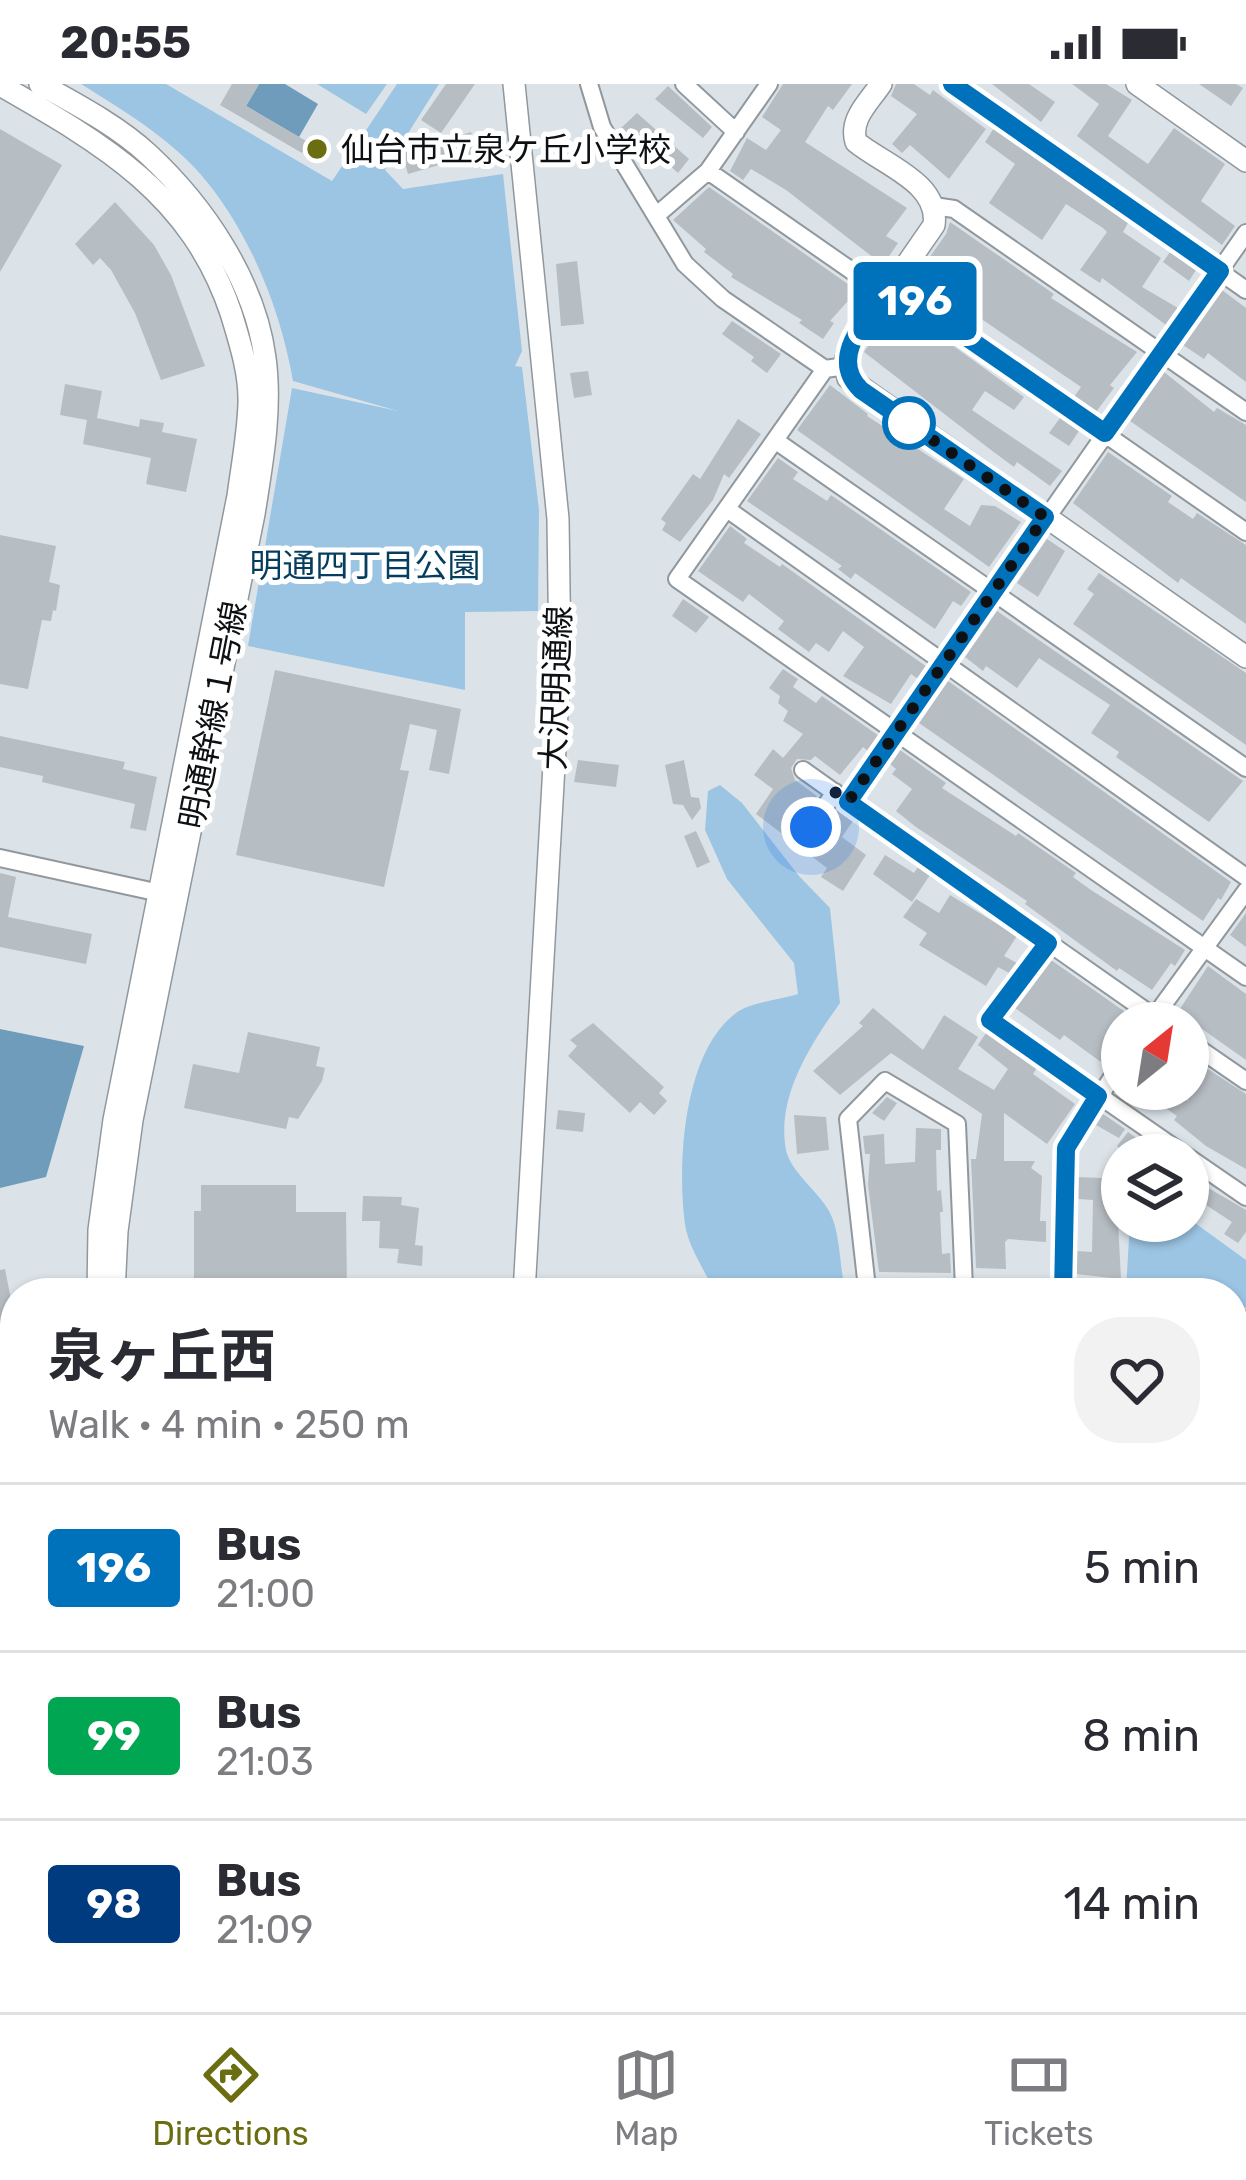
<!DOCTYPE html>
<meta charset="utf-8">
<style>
body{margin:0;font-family:Rubik,"Noto Sans JP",sans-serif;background:#f2f2f3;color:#2b2b33;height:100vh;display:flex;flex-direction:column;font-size:45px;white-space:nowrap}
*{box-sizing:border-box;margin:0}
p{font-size:39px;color:#7c7c81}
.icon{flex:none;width:66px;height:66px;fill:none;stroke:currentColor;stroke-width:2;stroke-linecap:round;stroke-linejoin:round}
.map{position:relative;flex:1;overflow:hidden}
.drawer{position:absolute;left:0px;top:1194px;width:1248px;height:735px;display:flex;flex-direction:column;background:#fff;border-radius:48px 48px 0 0;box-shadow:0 3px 9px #0004}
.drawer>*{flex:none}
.badge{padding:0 24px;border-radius:9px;font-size:42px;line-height:78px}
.needle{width:78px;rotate:30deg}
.tools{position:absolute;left:1101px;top:918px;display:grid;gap:24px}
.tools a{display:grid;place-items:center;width:108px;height:108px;border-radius:50%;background:#fff;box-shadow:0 3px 9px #0004;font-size:60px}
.you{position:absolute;width:60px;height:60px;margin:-30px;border:9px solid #fff;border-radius:50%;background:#1a73e8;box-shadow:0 0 0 18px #1a73e833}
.map>.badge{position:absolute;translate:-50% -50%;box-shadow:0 0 0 6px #fff}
.round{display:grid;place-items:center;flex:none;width:126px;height:126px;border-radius:48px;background:#f2f2f3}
.overview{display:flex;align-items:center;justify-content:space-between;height:204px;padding:0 48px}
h1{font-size:57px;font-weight:700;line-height:90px}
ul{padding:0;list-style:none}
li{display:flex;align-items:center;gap:36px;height:168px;padding:0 48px;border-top:3px solid #e1e1e2}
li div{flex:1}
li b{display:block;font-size:45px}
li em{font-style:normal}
li .badge{min-width:132px;font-weight:700;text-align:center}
.status{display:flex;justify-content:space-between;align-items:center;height:84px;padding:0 60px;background:#fff;direction:ltr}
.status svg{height:33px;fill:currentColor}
.tab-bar{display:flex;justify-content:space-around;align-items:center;height:168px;border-top:3px solid #e1e1e2;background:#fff;font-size:33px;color:#7c7c81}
.tab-bar a{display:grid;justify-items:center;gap:6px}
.tab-bar .current{color:#6b6e10}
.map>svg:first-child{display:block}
.green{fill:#9cc5e4}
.water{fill:#709cbb}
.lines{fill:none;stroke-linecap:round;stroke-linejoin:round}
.stream{stroke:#709cbb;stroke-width:4.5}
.building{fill:#b6bdc3}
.minor-casing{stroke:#91989d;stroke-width:20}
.tertiary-casing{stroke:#91989d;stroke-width:24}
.secondary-casing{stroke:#91989d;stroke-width:27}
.minor{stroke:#fff;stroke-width:16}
.tertiary{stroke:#fff;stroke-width:21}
.secondary{stroke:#fff;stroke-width:24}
.line-casing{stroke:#fff;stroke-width:27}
.line{stroke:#0072bc;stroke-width:18}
.walk{stroke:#0e1113;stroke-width:12;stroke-dasharray:0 21.6}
.poi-dot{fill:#6b6e10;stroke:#fff;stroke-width:4.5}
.stop-dot{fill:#fff;stroke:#0072bc;stroke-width:6}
.labels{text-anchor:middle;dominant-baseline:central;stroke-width:10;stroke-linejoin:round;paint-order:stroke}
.poi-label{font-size:33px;fill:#0e1113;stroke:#fff;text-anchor:start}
.park-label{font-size:33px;fill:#043d5d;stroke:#fff}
.street-label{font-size:33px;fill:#0e1113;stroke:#fff}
</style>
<div class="status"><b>20:55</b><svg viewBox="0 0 49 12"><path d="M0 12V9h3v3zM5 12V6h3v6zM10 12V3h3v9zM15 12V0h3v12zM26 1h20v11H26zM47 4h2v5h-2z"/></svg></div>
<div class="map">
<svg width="1246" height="1928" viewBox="0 0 1246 1928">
<rect width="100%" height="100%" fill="#dbe3e9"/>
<path class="green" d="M81,0H166L332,97L397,0H439L385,86L403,105L503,90L522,267L515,282L522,283L539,426L538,527L465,528V606L248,562L292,304L398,327L293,297C281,229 254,159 211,103C178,59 126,28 81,0Z
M317,0H387L366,30Z
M720,701L742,719L799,792L830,824L840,919C811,960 776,1012 786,1066C790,1087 818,1107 829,1127C841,1148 839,1184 846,1209H715C706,1188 688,1163 685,1140C677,1081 683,968 736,929C751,918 780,916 798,910L794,879L727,795L705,746L708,707Z
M1188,1134L1246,1176V1223L1242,1226L1233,1224V1209L1126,1206L1130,1137H1188Z
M789,1914H837L847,1928H795Z"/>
<path class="water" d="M259,0H285L318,20L299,53L246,22Z
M0,945L84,962L46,1093L0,1104Z"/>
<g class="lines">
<path class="stream" d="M421,1914L424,1928"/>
</g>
<path class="building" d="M232,0H259L246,22L308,58L302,69L220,21Z
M446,0H475L441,49L421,36Z
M783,0H852L833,26L828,22L805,58L907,124L886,152L898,159L883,181L786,106L751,85L743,96L730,87L747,54L766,66L781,46L762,33Z
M896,0H914L930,11L933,6L986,45L949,95L910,61L902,69L892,60L917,30L891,12Z
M992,0H1029L1055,18L1041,38Z
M1072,0H1106L1132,16L1108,52L1148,80L1174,44L1225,80L1201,117L1235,142L1222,161L1077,52L1099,20Z
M1199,0H1236L1243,4L1231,22Z
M668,2L712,43L703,54L655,15Z
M637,29L689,75L678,89L651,65L646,69L619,46Z
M994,44L1128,139L1123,148L1161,174L1142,203L1178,224L1166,241L1102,194L1100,199L1080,186L1107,148L1103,144L1066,120L1042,156L989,119L1015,80L985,58Z
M0,45L62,81L0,188Z
M471,48L477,70L408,90L402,69Z
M709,103L855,205L853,208L864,217L858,224L847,218L830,237L834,239L823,255L799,239L802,236L731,193L733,190L704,168L706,165L673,136Z
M115,118L154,161L171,191L205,282L161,296L135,229L111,186L100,174L93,181L75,160Z
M950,138L1054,210L1051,214L1137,268L1110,301L1114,304L1096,328L1074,313L1081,303L917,191L946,150Z
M1170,168L1196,186L1189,197L1163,178Z
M577,177L584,240L561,242L556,180Z
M1222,206L1246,224V298L1208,269L1204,275L1183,261Z
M897,221L1024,313L1014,326L985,307L972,326L1062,387L1050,402L1017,378L1014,383L991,366L864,268Z
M732,237L781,270L767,289L751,277L754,273L722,250Z
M588,287L592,311L574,314L570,289Z
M1164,288L1214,328L1217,324L1246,341V418L1130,337Z
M65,300L102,307L97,334L139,343L140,335L164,339L162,348L197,355L186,408L146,400L151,374L83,360L87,336L60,331Z
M830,301L868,330L867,332L964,395L944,425L970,442L981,421L995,422L1021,438L989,483L797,346Z
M1060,334L1079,347L1069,362L1049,349Z
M738,335L761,350L729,394L724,390L713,416L680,458L662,446L666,439L661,435L693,390L700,395Z
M1108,368L1172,412L1168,418L1193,435L1197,429L1246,461V540L1181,494L1178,499L1073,419Z
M778,374L798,388L793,395L827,417L831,411L971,508L961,522L953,517L935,545L855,489L851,495L838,485L842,482L747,417Z
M730,442L747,455L744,459L780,483L782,480L927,583L918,595L911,590L891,620L843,592L864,563L843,547L829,568L816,559L809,568L778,545L784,537L749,510L743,518L698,487Z
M0,451L56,462L49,498L60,501L56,527L53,526L51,537L42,536L28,605L0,600Z
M1047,455L1065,467L1038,513L1017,499Z
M1099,489L1246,589V661L1073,540L1094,510L1087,505Z
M683,515L709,533L696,549L672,532Z
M997,527L1243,697L1209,738L1116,673L1119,668L1091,649L1110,621L1039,574L1017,604L986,582L983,587L965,573Z
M783,585L798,595L793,603L816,619L822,612L879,652L868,667L863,663L840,691L815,672L811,676L797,675L791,684L795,696L817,712L799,741L803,753L818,754L838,726L853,737L842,753L866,771L843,807L821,793L827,784L756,730L773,705L754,691L773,665L783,674L803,650L783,637L788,627L778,619L780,612L769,604Z
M275,586L461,625L449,690L429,686L437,646L410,640L400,686L409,687L384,803L236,771Z
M948,597L1231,798L1221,816L1218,814L1203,837L919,639Z
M0,652L125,678L123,685L157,693L146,747L130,744L135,720L42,698L43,692L0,683Z
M900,666L946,699L942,704L1016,752L1018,749L1076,789L1073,793L1091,806L1185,866L1175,882L1171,879L1152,906L1119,884L1117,887L1025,820L1027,817L916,743L896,727L912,705L892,690L896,685L890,680Z
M578,676L619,681L616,703L574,698Z
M684,676L691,713L699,714L701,724L692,736L683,721L673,720L665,681Z
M696,747L710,778L697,784L684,752Z
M885,771L914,789L918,783L930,791L912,818L873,790Z
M0,789L16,793L8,833L92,850L86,880L0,863Z
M950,811L1017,852L1004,872L1017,879L1009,889L998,883L986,902L919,861L927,849L903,833L916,815L939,829Z
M1246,829V863L1230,851Z
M1051,876L1138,937L1122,939V965L1112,970L1105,981L1064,951L1060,956L1015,924Z
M1208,882L1246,910V976L1178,928Z
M873,924L923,966L944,931L978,953L958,985L994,1006L1008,985L978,961L986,949L1037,984L1033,990L1075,1020L1047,1060L1004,1029V1077H1035L1031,1084L1042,1092L1040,1137H1046V1158L1008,1155L1005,1158L1006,1185L976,1184L971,1075H976L982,1030L891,969L840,1011L813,987L863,942L859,939Z
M593,939L664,1003L659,1009L667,1017L654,1031L640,1018L630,1029L568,972L577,962L570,956Z
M248,948L320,963L316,982L325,984L322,997L298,1035L289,1033L286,1045L184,1024L193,980L239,989Z
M1188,972L1246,1010V1085L1206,1062L1174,1036L1177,1032L1138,1005H1170L1188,1017Z
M887,1013L897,1019L884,1037L872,1029Z
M558,1026L585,1029L583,1048L556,1045Z
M1103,1030L1125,1045L1119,1054L1096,1041Z
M794,1031L826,1033L829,1066L797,1070Z
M916,1044L941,1045V1066H936L937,1107L941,1106L943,1128H940L942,1170L950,1169L951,1189L879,1188L868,1101L870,1070H865L863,1052L884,1050L885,1080L915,1078Z
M1128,1048L1160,1071H1129L1117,1062Z
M1188,1092L1246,1126V1148L1238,1159L1224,1150L1232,1138L1200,1117L1188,1133Z
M1078,1093L1122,1095V1118H1117L1121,1195L1076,1190L1077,1167L1092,1168L1093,1116L1078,1115Z
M201,1101H296V1128H346L347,1205L202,1209V1201H194V1127H201Z
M363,1112L402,1113L401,1121L419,1124L415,1161L423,1162L422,1182L397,1179L399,1165L379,1164L380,1137H362Z
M5,1185L15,1236L0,1238V1186Z
M6,1279L15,1322V1438L0,1441V1280Z
M1233,1398L1246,1402V1455L1233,1453Z
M690,1914H760L765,1928H695Z
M854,1914H890L892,1919L887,1922L891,1928H864Z
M919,1914H973L980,1928H926Z
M1084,1914H1110L1108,1928L1082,1926Z
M1165,1914H1219L1218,1928H1169L1165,1924Z"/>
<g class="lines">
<g class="minor-casing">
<path id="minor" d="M589,0L602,43L685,180L723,215L825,285
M684,0L736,48
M953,0L1246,206
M708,87L885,210
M934,122L954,125L1246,328
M658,130L708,87L769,0
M891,201L1246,448
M846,282L825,285L677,495L1246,893
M776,357L1246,684
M727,425L1246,793
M803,686L848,718
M811,743L835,708
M0,774L169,811
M1048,859L990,936L1185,1071
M1150,939L1246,807
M1163,939L848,718L1246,149
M1188,957L1246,997
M1188,1073L1246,1113
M964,1204L957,1040L885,997L848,1035L867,1204L1047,1209
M1063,1209L1066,1064L1122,978
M1233,1233L1246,1236
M1233,1480L1246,1482
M1233,1697L1246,1699
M1233,1894L1234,1881
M778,1914L783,1928
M903,1914L913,1928
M986,1914L995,1928
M1050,1928L1051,1914
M1145,1928L1146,1914
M1231,1928L1232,1914"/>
</g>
<g class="tertiary-casing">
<path id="tertiary" d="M40,0C76,20 118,42 148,70C204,122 255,197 265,274C272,326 262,379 254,430L132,1036L117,1147L114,1209
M514,0L558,435L560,576L524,1209
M881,0C869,18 849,35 856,58C884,81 940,99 934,141L849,264L845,278L848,294L1246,573
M1137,0L1246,77
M0,1C103,60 191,110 231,229C240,259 250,289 249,320C248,351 242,382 238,412L114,1036L99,1146L98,1209
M641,1914L646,1928"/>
</g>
<g class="secondary-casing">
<path id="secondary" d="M1233,1340L1246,1343
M1233,1372L1246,1375
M0,1508L15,1505
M0,1530L15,1527"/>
</g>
<use href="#minor" class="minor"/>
<use href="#tertiary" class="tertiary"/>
<use href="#secondary" class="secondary"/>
</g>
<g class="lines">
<g class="line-casing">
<path id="line" d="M952,0L1220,187L1105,349L891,201C870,232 826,272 861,306L1045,433L848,718L1048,859L990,936L1098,1012L1066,1064L1063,1209"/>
</g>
<use href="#line" class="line"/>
<path class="walk" d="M811,743L835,708L848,718L1045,433L898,332L909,339"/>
</g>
<circle class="poi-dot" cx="317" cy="65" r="12"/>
<circle class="stop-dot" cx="909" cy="339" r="24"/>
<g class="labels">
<g class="poi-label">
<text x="341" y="65">仙台市立泉ケ丘小学校</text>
</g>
<g class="park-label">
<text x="365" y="481">明通四丁目公園</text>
</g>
<g class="street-label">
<text transform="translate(556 604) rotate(-88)">大沢明通線</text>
<text transform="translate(213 631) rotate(-79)">明通幹線１号線</text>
</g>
</g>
</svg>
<div class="tools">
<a><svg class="needle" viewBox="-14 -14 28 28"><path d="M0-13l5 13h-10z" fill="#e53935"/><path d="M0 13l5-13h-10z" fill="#7c7c81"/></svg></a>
<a><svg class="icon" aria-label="layers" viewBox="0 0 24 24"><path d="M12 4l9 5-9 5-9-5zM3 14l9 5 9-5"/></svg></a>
</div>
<div class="you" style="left:811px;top:743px"></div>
<b class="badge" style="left:915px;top:217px;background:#0072bc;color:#fff">196</b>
<section class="drawer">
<div class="overview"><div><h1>泉ヶ丘西</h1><p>Walk · 4 min · 250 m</p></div><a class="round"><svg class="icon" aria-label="heart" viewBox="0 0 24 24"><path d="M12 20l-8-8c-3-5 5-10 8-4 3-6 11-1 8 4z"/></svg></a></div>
<ul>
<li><span class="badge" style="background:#0072bc;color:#fff">196</span><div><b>Bus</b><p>21:00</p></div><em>5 min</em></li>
<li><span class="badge" style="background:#00a651;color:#fff">99</span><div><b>Bus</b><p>21:03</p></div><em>8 min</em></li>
<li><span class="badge" style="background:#003b80;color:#fff">98</span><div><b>Bus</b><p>21:09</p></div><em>14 min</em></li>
</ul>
</section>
</div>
<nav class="tab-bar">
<a class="current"><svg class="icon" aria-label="directions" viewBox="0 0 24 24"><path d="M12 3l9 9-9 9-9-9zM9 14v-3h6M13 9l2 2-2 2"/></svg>Directions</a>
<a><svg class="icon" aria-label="map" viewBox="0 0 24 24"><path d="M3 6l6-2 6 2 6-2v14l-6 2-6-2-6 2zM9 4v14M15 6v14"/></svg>Map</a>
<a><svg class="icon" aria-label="tickets" viewBox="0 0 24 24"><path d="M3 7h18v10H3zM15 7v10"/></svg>Tickets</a>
</nav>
